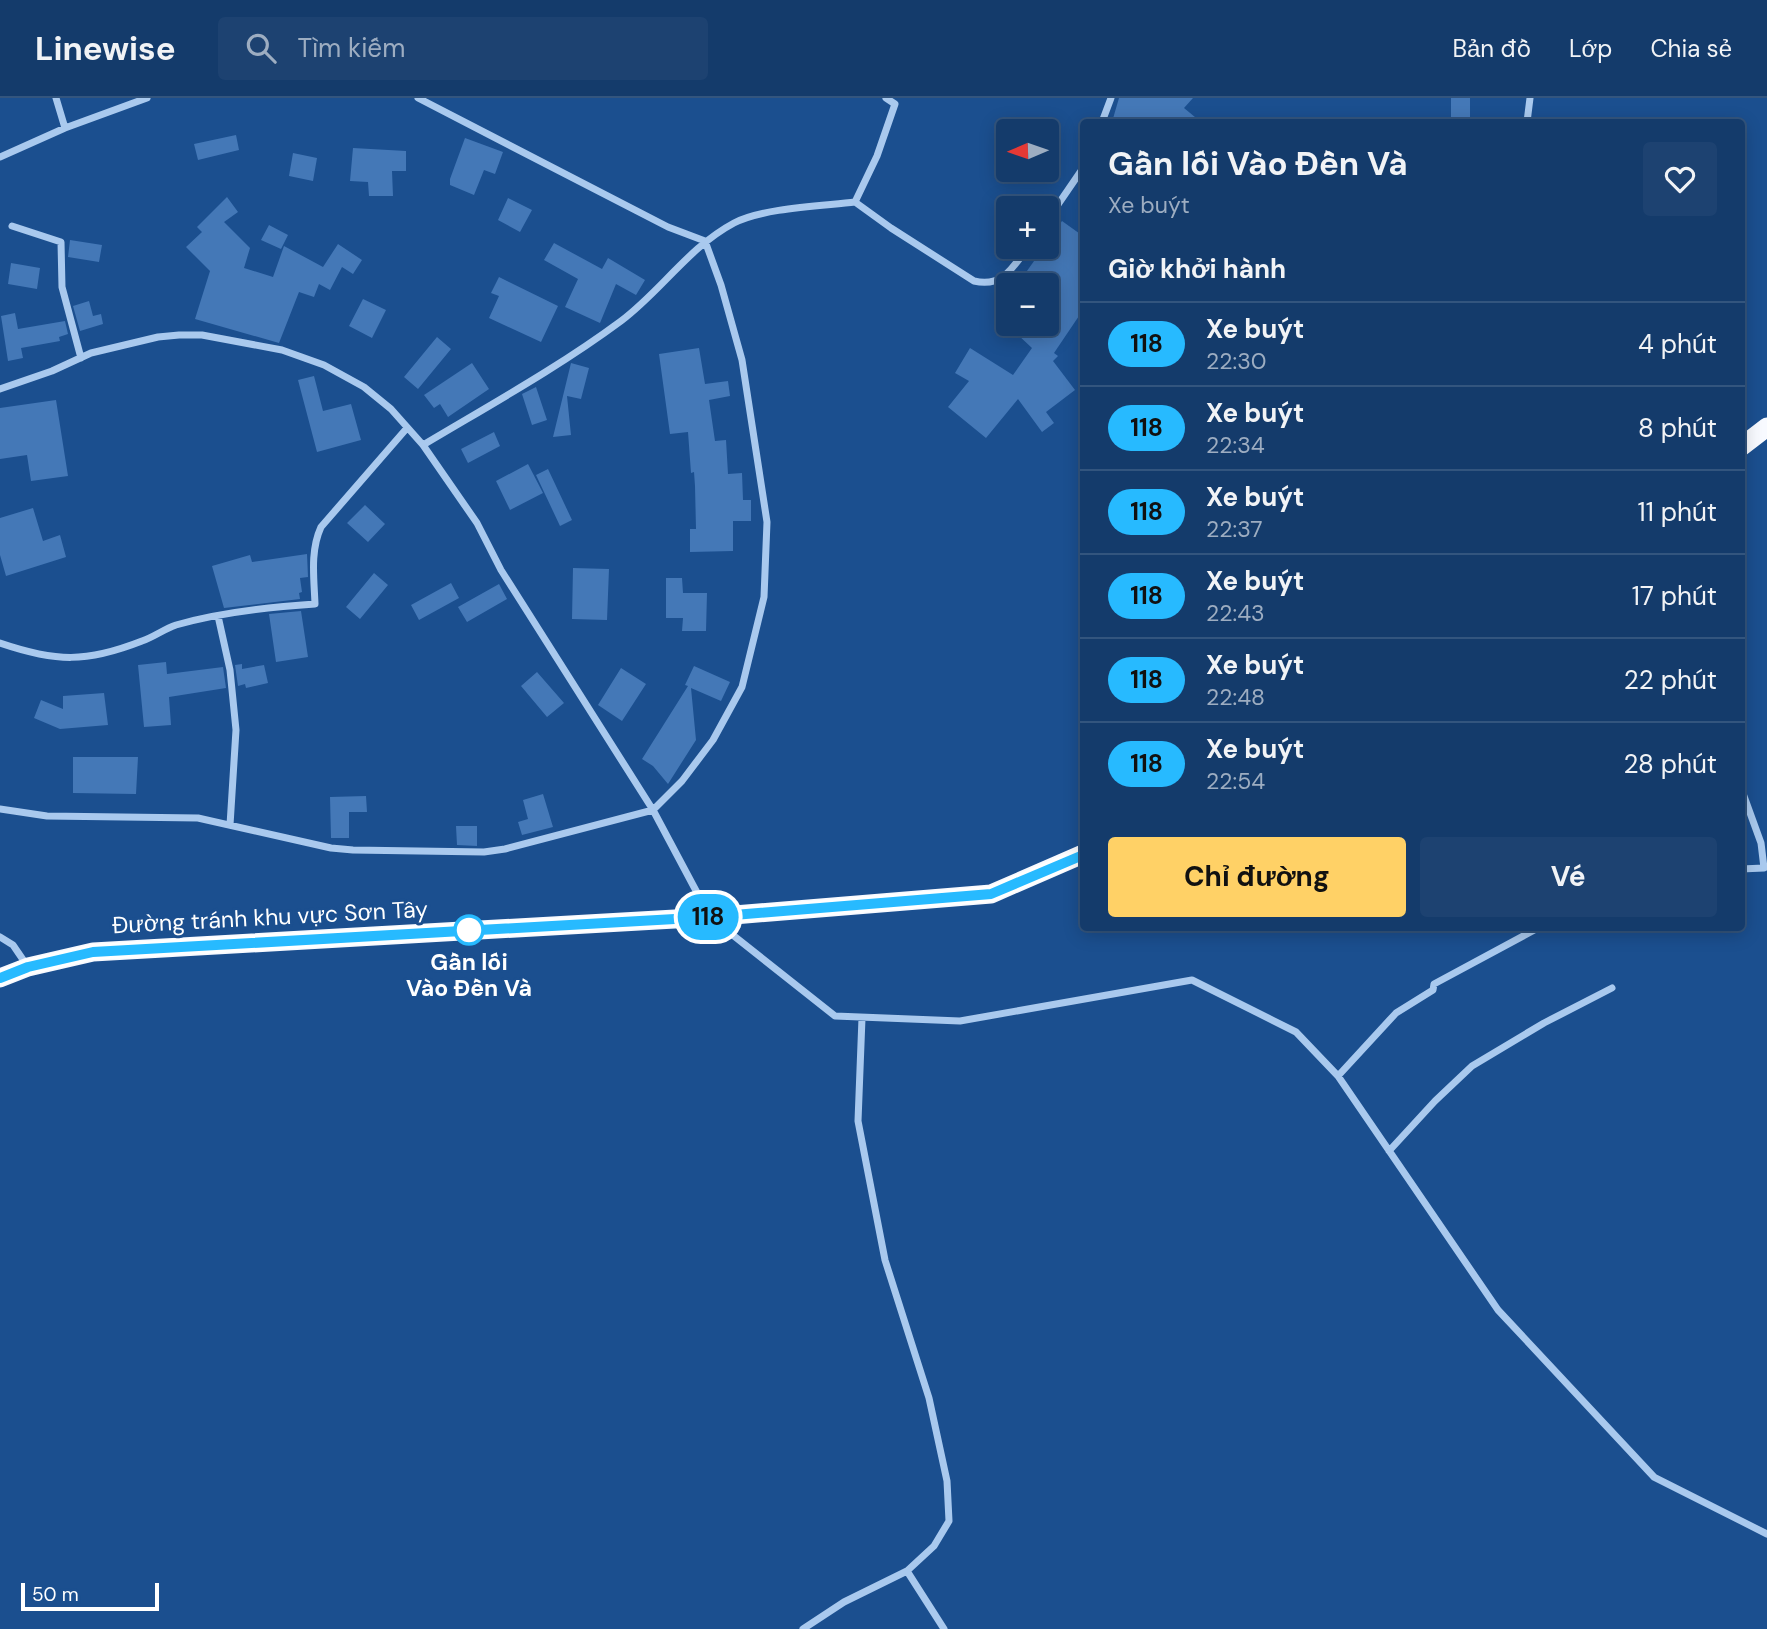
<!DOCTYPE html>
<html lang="vi">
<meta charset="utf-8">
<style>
body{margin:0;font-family:"DM Sans",sans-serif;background:#1d4271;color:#f1f3f6;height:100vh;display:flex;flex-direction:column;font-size:26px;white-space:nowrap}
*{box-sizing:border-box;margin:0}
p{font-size:23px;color:#9dadc1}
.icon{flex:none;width:38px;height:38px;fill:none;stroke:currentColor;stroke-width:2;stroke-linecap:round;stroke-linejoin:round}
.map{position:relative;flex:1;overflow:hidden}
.details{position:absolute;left:1080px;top:21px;width:665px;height:812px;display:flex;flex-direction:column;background:#143b6b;border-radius:7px;box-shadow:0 4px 18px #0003,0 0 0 2px #33557e}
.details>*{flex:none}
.badge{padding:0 14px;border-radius:23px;font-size:24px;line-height:46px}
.needle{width:46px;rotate:268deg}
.controls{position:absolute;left:996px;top:21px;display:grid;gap:14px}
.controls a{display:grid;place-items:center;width:63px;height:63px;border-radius:7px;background:#143b6b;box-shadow:0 4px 18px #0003,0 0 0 2px #33557e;font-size:35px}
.scale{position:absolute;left:21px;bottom:18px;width:138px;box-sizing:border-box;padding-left:7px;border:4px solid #fff;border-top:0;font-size:19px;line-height:24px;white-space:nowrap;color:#fff;-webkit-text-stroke:5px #1b4f8f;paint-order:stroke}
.map>.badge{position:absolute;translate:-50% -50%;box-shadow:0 0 0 4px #fff}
h2{padding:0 28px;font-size:26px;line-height:63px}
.round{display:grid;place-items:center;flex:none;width:74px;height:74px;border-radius:7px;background:#1d4271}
.summary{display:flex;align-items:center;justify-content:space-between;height:119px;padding:0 28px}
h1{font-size:33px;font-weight:700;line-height:52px}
.cta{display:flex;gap:14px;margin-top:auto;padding:14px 28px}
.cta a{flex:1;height:80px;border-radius:7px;background:#ffd166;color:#111;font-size:28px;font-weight:700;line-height:80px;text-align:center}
.cta a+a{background:#1d4271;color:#f1f3f6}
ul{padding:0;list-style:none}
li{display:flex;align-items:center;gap:21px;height:84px;padding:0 28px;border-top:2px solid #33557e}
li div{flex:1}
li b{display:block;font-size:26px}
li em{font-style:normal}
li .badge{min-width:77px;font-weight:700;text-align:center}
header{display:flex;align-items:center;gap:42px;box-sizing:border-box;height:98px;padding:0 35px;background:#143b6b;border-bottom:2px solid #33557e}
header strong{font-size:33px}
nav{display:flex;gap:38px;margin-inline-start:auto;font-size:24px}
.search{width:490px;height:63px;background:#1d4271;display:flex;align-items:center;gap:18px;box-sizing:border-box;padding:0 24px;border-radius:7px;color:#9dadc1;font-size:26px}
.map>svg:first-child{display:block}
.building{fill:#4478b7}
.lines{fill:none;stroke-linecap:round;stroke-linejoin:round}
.minor{stroke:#a9c9ee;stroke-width:7}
.trunk{stroke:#f8faff;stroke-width:19}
.line-casing{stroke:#fff;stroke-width:16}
.line{stroke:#27baff;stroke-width:10}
.stop-dot{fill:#fff;stroke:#27baff;stroke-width:3.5}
.labels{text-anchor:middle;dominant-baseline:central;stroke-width:6;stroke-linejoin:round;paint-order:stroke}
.street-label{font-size:23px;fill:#fff;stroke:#1b4f8f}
.stop-label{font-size:23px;font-weight:bold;fill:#fff;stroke:#1b4f8f}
</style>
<header>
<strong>Linewise</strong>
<div class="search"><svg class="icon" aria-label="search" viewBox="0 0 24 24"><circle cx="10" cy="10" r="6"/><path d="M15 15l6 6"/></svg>Tìm kiếm</div>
<nav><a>Bản đồ</a><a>Lớp</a><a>Chia sẻ</a></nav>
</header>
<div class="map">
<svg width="1767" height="1531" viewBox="0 0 1767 1531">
<rect width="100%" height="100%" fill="#1b4f8f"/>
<path class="building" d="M1119,0H1193L1184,10L1201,24H1112Z
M1451,0H1470V24H1451Z
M236,37L239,52L198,62L194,46Z
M465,40L503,54L495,76L484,72L474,97L450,87V81Z
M353,50L406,53V73H392L393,98H369L368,84L350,83Z
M293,55L317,60L313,83L289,78Z
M227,99L238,114L224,124L250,150L244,170L273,179L284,148L323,169L338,146L362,162L353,176L342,169L330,192L319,186L314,199L299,194L279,245L195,221L210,173L186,149L202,134L197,129Z
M508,100L532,112L520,134L498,122Z
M1062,123L1083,138V212L1054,255L1058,258L1053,263L1075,292L1046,314L1054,325L1042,334L1018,301L986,340L948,309L969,283L955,275L970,250L1013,277L1032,250L1017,236L1026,226H1046V187H1017L1044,149H1046V145Z
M269,127L288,137L281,151L261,142Z
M70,142L102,147L99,164L68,159Z
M554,145L602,171L608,160L645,182L636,197L616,186L600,225L565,209L578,181L544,162Z
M11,165L40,170L37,191L8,186Z
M499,179L558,208L541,244L489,220L499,198L491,195Z
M363,201L386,212L372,240L349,228Z
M89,203L93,218L101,216L103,226L80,233L73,208Z
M15,215L18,231L65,223L68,236L59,239L60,243L21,250L23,260L8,263L1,218Z
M437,239L451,251L418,291L404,279Z
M699,250L705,286L728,283L730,298L709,302L715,343L726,342L728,376L742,375L743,402H751V423H733V453L690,454V431H696L695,388L694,374L691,375L688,334L670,336L659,256Z
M472,265L489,291L448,319L440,306L434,310L424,297Z
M571,265L589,270L581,301L567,298L571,337L553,339Z
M314,278L323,313L351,306L361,342L317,354L298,282Z
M536,289L547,322L532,327L522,296Z
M56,302L68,378L31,383L27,357L0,361V310Z
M494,334L500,348L468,365L461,351Z
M528,366L543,395L510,412L496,383Z
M548,371L572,422L560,428L536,377Z
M365,407L385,426L368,444L347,425Z
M33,410L43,443L60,437L66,459L6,478L0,457V420Z
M307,456L308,479L300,480L302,494L299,495L300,501L224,510L212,468L250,457L252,464Z
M573,470L609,471L607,522L572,521Z
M374,475L388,487L360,521L346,509Z
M666,480H682L683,495H707L706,533H682L683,520H666Z
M451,485L459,500L419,522L411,507Z
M499,486L507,501L467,524L458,509Z
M301,513L308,559L276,564L269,516Z
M166,564L167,576L223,569L226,590L169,599L171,627L144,629L138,567Z
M242,566V571L264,567L268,585L246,590L245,586L238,588L235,567Z
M694,568L730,584L721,603L691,590L696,642L668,686L653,668L642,661L688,588L685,587Z
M621,570L646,586L622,623L598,607Z
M537,574L564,605L547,619L521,588Z
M104,595L108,627L60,631L34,620L41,602L63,611V598Z
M73,659H138L136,696L73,695Z
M543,696L553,729L522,737L518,724L528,721L523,702Z
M366,698L367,714H349V740H331L330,699Z
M456,728H477V748L457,747Z"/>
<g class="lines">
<path class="minor" d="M56,0L65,30
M886,0L895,6L877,58L855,104L891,130L974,183C1003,190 1013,169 1028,149
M1102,24L1111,0
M1527,24L1530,0
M0,59L65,30L147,0
M1046,124L1083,70
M12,128L61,144L62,189L81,260
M0,291L52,273L91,255L158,239L179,237H202L282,252L324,267L364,289L391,311L423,347L477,425L501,472L653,712L710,819L835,918L960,923L1192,882L1296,934L1338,978L1498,1212L1654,1379L1767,1436
M423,347C490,307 559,269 621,223C661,193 689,149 734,125C763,110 821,108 855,104
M218,518L230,572L236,632L230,727
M0,545C56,564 86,565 142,543C154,539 164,531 176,527C221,514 269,509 315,506C314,480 310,453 321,429L407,330
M1741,690L1761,745L1764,770L1741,771
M0,711L47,718L198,720L331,750L353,752L484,754L505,751L653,712L682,683L713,642L742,589L764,499L767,424L742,262L721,187L705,143L668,129L418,0
M0,839L13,847L28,869
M1338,978L1396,915L1433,892L1434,886L1538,830
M1389,1053L1435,1003L1472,968L1544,925L1612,890
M907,1473L944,1531
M803,1531L844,1504L907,1473L934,1448L949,1423L947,1383L929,1300L885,1162L858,1023L862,920"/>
<path class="trunk" d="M1741,349L1767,329
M0,880L28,869L93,854L710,819L991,796L1083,756"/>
</g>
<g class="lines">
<g class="line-casing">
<path id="line" d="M0,880L28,869L93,854L710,819L991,796L1083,757"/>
</g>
<use href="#line" class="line"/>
</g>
<circle class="stop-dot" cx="469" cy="832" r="14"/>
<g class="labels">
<g class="street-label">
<text transform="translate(270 819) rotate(-3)">Đường tránh khu vực Sơn Tây</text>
</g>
<g class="stop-label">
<text x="469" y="864">Gần lối<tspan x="469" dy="26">Vào Đền Và</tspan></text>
</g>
</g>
</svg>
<div class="controls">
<a><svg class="needle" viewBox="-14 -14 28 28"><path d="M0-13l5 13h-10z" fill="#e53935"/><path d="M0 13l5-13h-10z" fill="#9dadc1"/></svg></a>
<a>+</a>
<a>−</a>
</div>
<div class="scale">50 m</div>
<b class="badge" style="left:708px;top:819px;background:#27baff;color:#111">118</b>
<section class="details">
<div class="summary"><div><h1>Gần lối Vào Đền Và</h1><p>Xe buýt</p></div><a class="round"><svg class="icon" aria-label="heart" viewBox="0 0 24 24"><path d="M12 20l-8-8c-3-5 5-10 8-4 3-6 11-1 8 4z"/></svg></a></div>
<h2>Giờ khởi hành</h2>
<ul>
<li><span class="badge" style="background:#27baff;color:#111">118</span><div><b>Xe buýt</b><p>22:30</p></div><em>4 phút</em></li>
<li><span class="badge" style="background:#27baff;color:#111">118</span><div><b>Xe buýt</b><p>22:34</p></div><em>8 phút</em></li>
<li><span class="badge" style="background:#27baff;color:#111">118</span><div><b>Xe buýt</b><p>22:37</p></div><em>11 phút</em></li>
<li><span class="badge" style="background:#27baff;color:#111">118</span><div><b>Xe buýt</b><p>22:43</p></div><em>17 phút</em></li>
<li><span class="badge" style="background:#27baff;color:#111">118</span><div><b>Xe buýt</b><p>22:48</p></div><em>22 phút</em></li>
<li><span class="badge" style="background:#27baff;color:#111">118</span><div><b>Xe buýt</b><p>22:54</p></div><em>28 phút</em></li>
</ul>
<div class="cta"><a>Chỉ đường</a><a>Vé</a></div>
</section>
</div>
